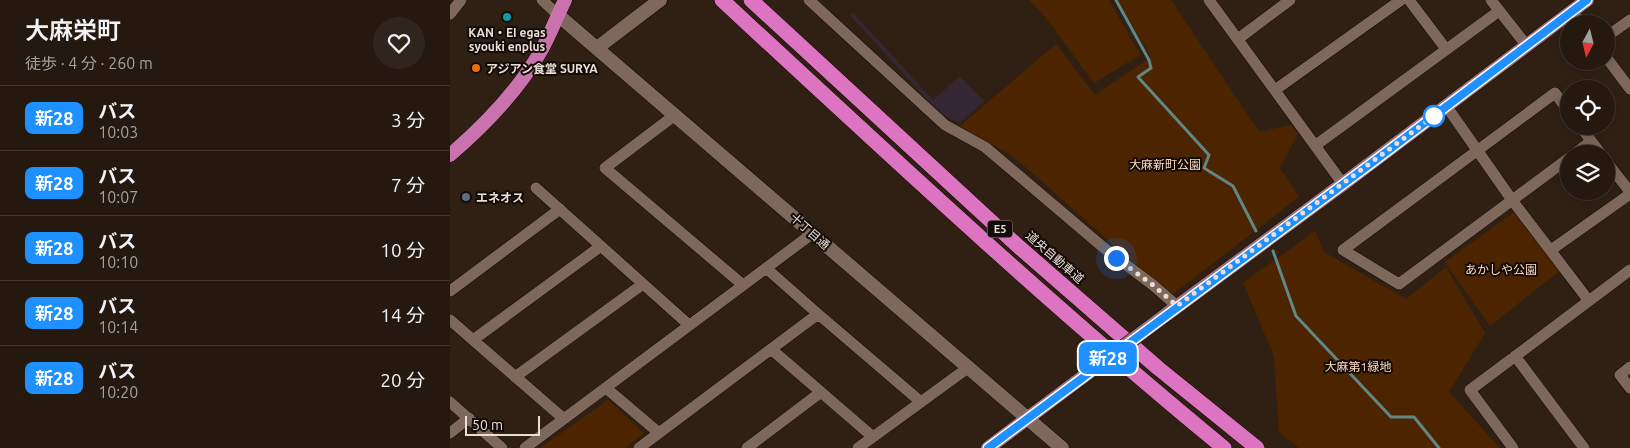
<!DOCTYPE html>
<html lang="ja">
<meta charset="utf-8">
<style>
body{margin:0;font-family:Ubuntu,"Noto Sans JP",sans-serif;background:#30251d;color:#f1f3f6;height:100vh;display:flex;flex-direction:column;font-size:19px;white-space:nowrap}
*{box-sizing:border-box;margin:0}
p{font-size:16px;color:#a3a09e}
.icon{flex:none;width:28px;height:28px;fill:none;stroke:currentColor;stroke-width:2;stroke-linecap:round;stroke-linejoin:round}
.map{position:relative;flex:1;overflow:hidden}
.details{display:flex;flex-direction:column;background:#24180f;width:450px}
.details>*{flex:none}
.badge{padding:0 10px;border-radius:8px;font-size:18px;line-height:32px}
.needle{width:32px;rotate:187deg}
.tools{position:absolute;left:1110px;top:15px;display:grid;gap:10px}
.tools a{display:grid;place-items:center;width:55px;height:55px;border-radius:50%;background:#24180f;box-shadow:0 2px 12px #0003,0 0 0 1px #41372f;font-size:25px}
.scale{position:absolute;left:15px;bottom:12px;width:75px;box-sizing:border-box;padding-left:5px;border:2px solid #eaded7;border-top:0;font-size:14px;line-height:18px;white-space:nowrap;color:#eaded7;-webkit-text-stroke:4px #130b07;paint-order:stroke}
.you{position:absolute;width:25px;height:25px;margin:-12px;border:4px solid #fff;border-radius:50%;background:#1a73e8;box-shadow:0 0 0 8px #1a73e833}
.map>.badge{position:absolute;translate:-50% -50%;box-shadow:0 0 0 2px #fff}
.round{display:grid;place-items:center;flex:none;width:52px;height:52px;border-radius:26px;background:#30251d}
.headline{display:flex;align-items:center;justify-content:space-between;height:85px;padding:0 25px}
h1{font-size:24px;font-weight:600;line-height:38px}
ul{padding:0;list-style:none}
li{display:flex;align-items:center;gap:15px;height:65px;padding:0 25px;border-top:1px solid #41372f}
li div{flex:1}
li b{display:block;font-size:19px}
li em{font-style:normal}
li .badge{min-width:55px;font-weight:700;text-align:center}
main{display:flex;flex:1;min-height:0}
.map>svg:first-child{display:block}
.industrial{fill:#342632}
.green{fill:#4d2400}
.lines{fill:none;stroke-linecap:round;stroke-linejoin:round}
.stream{stroke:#608686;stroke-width:3}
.minor-casing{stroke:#180902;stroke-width:12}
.tertiary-casing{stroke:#180902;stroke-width:15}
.secondary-casing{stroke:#180902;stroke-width:15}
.trunk-casing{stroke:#180902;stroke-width:15}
.motorway-casing{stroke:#180902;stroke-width:16}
.minor{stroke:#7d685b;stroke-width:11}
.tertiary{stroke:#7d685b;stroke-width:14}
.secondary{stroke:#9a6c7a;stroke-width:14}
.trunk{stroke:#ca72ae;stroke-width:14}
.motorway{stroke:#dd74c2;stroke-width:15}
.secondary-bridge-casing{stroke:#180902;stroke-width:15;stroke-linecap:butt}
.secondary-bridge{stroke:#9a6c7a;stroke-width:14}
.line-casing{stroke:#fff;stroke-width:11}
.line{stroke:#1e90ff;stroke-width:8}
.walk{stroke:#eaded7;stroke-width:5;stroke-dasharray:0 9}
.culture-dot{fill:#0f9aa8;stroke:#130b07;stroke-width:2}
.food-dot{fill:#e8710a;stroke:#130b07;stroke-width:2}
.stop-dot{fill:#fff;stroke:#1e90ff;stroke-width:2.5}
.service-dot{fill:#5c6f8a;stroke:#130b07;stroke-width:2}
.labels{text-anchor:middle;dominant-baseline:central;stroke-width:4;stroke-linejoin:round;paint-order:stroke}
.shield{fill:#130b07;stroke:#aa9f99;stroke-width:1}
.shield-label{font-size:11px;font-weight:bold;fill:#eaded7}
.poi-label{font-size:12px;font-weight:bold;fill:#eaded7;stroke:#130b07;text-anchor:start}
.park-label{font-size:12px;fill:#fdd9c0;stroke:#130b07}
.street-label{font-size:12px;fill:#eaded7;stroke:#130b07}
</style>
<main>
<section class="details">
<div class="headline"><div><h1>大麻栄町</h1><p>徒歩 · 4 分 · 260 m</p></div><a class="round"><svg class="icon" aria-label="heart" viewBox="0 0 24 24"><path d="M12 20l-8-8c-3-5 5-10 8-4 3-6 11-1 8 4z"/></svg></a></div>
<ul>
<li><span class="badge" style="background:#1e90ff;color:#fff">新28</span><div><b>バス</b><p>10:03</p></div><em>3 分</em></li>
<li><span class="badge" style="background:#1e90ff;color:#fff">新28</span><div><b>バス</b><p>10:07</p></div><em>7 分</em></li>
<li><span class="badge" style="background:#1e90ff;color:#fff">新28</span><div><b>バス</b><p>10:10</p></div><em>10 分</em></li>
<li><span class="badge" style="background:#1e90ff;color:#fff">新28</span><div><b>バス</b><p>10:14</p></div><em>14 分</em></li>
<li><span class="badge" style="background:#1e90ff;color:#fff">新28</span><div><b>バス</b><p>10:20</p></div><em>20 分</em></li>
</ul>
</section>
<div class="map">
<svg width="1180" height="448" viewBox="0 0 1180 448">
<rect width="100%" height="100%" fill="#302014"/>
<path class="industrial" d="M403,13L483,100L510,76L534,101L510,123L491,115L400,15Z"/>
<path class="green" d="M579,0H659L690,55L644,83L596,18Z
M668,0H721L809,132L841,125L848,133L830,168L849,197L723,294L684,263L564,157L510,126L606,44L645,95L701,57Z
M1064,212L1109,271L1040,326L995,262Z
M865,231L874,252L956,299L996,267L1035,333L999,392L1050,448H849L829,432L824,356L793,283Z
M158,400L194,433L175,448H90Z"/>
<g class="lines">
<path class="stream" d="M666,0L699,60L701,68L688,77L759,155L754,168L783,186L806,231
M823,251L846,316L941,417H964L989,448"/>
<g class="minor-casing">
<path id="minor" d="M92,0L108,15
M359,0L495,125L535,147L654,248L703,285L727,306
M759,0L893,184
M959,0L996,49
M1041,0L1077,46
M1122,11L1132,24
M0,14L11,0
M1156,37L1180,20
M788,39L840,0
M1156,57L1180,89
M825,90L951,0
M997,107L1062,200L1139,301
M1119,112L1105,93L893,250L949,284L1119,158
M225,115L155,168L293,285
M1130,126L1151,154
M866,145L1049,11
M1124,154L1141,141
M1156,161L1180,192
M86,188L239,325
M1101,250L1180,194
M316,268L368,314L471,402
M0,291L110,209
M0,320L114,419
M23,340L151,246
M321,349L423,437
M1065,356L1134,448
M1180,367L1170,375L1180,388
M65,377L193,284
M156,388L209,433
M0,402L52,448
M0,433L19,418
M75,448L363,233
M189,448L368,314
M297,448L371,392
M408,448L519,367
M1063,448L1020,390L1180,270"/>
</g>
<g class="tertiary-casing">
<path id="tertiary" d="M108,15L612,448
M147,48L210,0"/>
</g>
<g class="secondary-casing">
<path id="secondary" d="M717,314L893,184L1137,0
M538,448L626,382"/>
</g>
<g class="trunk-casing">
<path id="trunk" d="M0,155C35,125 69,90 92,49C101,33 107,16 115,0"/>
</g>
<g class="motorway-casing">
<path id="motorway" d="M272,0C436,152 601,306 774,448
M301,0L569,247L708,368L807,448"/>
</g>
<use href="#minor" class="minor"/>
<use href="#tertiary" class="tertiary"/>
<use href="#secondary" class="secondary"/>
<use href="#trunk" class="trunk"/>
<use href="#motorway" class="motorway"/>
<g class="secondary-bridge-casing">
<path id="secondary-bridge" d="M626,382L717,314"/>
</g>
<use href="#secondary-bridge" class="secondary-bridge"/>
</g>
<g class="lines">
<g class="line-casing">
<path id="line" d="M538,448L923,162L1137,0"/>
</g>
<use href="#line" class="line"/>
<path class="walk" d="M666,258L703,285L727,306L984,116"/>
</g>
<circle class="culture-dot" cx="57" cy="17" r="5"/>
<circle class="food-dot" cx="26" cy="68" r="5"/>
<circle class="stop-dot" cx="984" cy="116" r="10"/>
<circle class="service-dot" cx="16" cy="197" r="5"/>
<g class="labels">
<rect class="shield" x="537.5" y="220.5" width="25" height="17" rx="4"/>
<g class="shield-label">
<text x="550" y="229">E5</text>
</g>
<g class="poi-label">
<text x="57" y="32" text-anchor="middle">KAN・EI egas<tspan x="57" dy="14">syouki enplus</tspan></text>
<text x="36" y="68">アジアン食堂 SURYA</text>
<text x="26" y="197">エネオス</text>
</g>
<g class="park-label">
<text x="715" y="164">大麻新町公園</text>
<text x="1051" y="269">あかしや公園</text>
<text x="908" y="366">大麻第1緑地</text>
</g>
<g class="street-label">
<text transform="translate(360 231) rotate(41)">十丁目通</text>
<text transform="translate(605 257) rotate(41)">道央自動車道</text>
</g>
</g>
</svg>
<div class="tools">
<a><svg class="needle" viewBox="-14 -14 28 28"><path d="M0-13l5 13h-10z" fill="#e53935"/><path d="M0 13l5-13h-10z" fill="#a3a09e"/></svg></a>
<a><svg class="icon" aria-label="locate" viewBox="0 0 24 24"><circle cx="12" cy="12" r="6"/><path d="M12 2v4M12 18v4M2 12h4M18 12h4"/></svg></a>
<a><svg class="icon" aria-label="layers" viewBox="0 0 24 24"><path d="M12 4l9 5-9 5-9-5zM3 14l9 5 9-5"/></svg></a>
</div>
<div class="scale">50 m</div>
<div class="you" style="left:666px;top:258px"></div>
<b class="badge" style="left:658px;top:358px;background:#1e90ff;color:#fff">新28</b>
</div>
</main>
